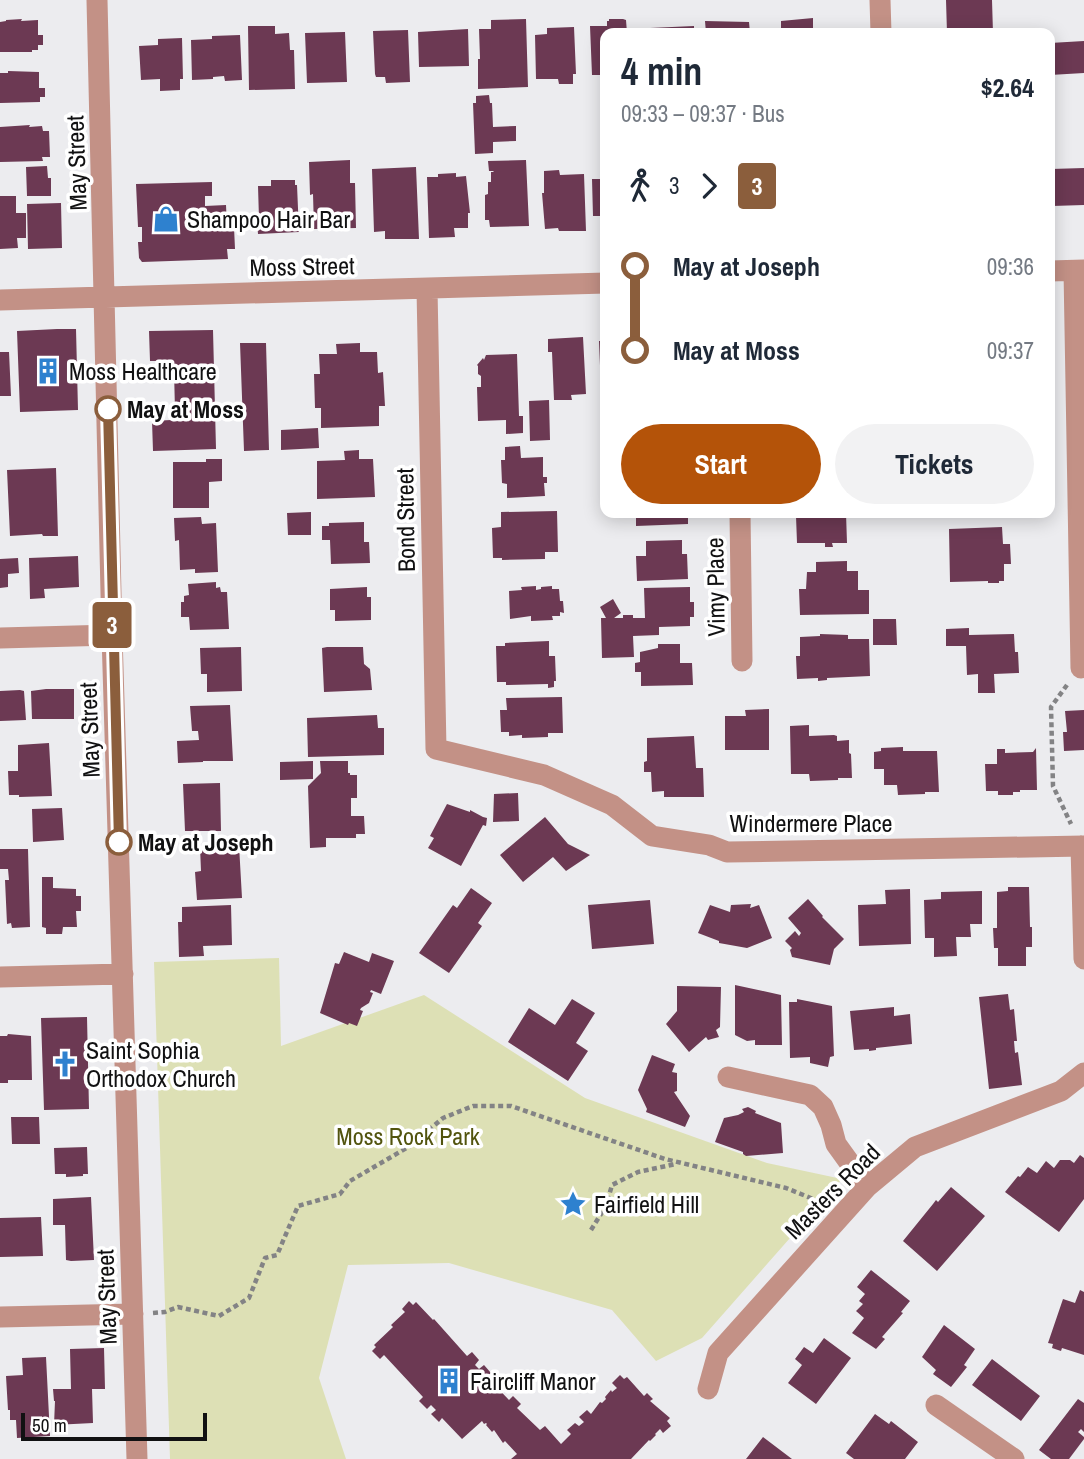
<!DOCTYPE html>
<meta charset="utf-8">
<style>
body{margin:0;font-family:"Archivo Narrow",sans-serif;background:#f2f2f3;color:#1f2937;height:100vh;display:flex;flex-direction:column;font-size:26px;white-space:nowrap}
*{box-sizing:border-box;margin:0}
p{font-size:23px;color:#747a83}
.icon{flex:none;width:38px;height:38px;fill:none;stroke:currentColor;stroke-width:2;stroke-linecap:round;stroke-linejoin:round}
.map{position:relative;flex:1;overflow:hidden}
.drawer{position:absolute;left:600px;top:28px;width:455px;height:490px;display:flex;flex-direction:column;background:#fff;border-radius:14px;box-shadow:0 4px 18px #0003}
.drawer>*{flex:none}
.badge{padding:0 14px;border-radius:5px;font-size:24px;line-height:46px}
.scale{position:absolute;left:21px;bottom:18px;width:186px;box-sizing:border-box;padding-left:7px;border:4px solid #111112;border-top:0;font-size:19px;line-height:24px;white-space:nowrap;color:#111112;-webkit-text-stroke:5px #fff;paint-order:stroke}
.map>.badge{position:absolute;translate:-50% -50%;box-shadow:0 0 0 4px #fff}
.legs{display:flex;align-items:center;gap:10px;height:77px;padding:0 21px;font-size:23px}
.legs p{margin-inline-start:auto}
.overview{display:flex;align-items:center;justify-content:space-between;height:119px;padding:0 21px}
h1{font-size:38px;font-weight:800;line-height:52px}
.action{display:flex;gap:14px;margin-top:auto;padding:14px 21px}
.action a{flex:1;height:80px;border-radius:42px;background:#b45309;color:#fff;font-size:28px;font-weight:800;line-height:80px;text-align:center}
.action a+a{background:#f2f2f3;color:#1f2937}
ul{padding:0 21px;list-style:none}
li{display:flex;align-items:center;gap:24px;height:84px;font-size:26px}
li i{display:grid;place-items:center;width:10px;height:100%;margin:0 9px;background:currentColor}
li i::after{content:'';width:18px;height:18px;margin:-9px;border:5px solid;border-radius:50%;background:#fff}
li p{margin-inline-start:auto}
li:first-child i{background:linear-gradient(#0000 50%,currentColor 0)}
li:last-child i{background:linear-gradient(currentColor 50%,#0000 0)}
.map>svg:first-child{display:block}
.green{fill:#dde0b5}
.building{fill:#6c3953}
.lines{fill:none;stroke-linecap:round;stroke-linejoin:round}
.path{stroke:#838385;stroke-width:4.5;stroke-dasharray:5 3.5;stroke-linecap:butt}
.minor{stroke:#c39186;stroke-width:21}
.line-1-casing{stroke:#fff;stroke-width:16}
.line-1{stroke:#8b5e3c;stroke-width:10}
.stop-1-dot{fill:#fff;stroke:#8b5e3c;stroke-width:3.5}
.labels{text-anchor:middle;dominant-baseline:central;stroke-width:7;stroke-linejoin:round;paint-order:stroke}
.street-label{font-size:24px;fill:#111112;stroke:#fff}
.poi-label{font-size:24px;fill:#111112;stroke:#fff;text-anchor:start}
.stop-label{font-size:24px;font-weight:bold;fill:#111112;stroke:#fff;text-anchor:start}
.park-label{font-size:24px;fill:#52540e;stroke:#fff}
</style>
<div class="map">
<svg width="1084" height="1459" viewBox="0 0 1084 1459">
<rect width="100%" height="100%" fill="#ececef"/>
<path class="green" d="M279,958L281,1046L424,995L585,1098L767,1163L842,1179L702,1338L656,1361L612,1310L449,1263L348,1265L319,1378L346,1459H170L154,962Z"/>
<path class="building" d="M946,0H992L993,33H947Z
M813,18V29L833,28V33H781V21Z
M22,19L21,21L38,20V35H43V45H38V50H32V52H0V22L6,21V20Z
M526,19L528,87L478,89V59H480L479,29H491V20Z
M609,19H623L626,20L627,33H606V75H592L590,26H607V21H609Z
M705,21L749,22L750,33H706Z
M248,26H275V34L289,33L290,50H294L295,89L249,90Z
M694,26V33H650V28Z
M574,27L576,74H573V84H559L558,79H536L535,35L547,34V28Z
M468,29L469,66L419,67L418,32Z
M408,30L410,82L386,83L385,77H376L375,74L373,31Z
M345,32L347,82L307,83L305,33Z
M240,35L242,80L225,81L224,76L213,77V79L192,80L191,40L212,39V36Z
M182,38L183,79H180V90L160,91V79L141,80L139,46L158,45V39Z
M1084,41V73L1050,75V43Z
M8,71L39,72V88H45V97H40V102L0,103V73H8Z
M489,95L490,103H492L493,127L516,126V141L493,142V153L475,154L473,103H476V96Z
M30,125L29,127L42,126L43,131H49L50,157H42L43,161L0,162V127Z
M350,160V183H355L356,228L314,229L313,194L310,195L309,162Z
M526,160L529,226L490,227L489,220H485V195L488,194V182H491V172H494L493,171H489L488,161Z
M47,166L48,178H51V196H27L26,167Z
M416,167L419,239H385V231L374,232L372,169Z
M1084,168V205L1052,206L1051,169Z
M559,170L560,175L584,174L586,231H559L558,228L545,229L542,193H544V171Z
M456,173V177L466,176L470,213H468V228H454L455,237L429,238L427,177H438V174Z
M592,179H606V216H593Z
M271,180H295V185H297L299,232L258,234L257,219H259L258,186H271Z
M212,182V196H205V206L226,205L227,227H234L235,249H227L228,259L142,262L139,258L138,242H142V227H138L136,184Z
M0,196H16V213H26V238H17L18,248L0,249Z
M61,203L62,248L28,249L27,204Z
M57,329H76L78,410L20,412L17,331Z
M213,330L216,449L153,451L152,421L171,420V411H175L174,370H170V361H150L149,331Z
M583,337L586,394L571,395L572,400H554L552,352H548V339Z
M599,341H606V390H601Z
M240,343H266L269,450L244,451Z
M360,343V352H377L378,373L383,372L385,406H379V426L321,428V408H315L314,374H320L319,354H337L336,344Z
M0,352H9L11,396H0Z
M517,354L519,416H523V433L506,434V420L478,421L477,387H481V376L478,374V366L477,365L483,358L484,360L486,355Z
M549,400L550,440L530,441L529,401Z
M318,428L319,448L281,450V430Z
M520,446L521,458L543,457V477H547V483H544L545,496L507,498V484L502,483L501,460H505V447Z
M359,450V459H373L375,497L317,499V461L345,460L344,451Z
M206,459H222V481L209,482V508H173V462H206Z
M56,468L58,536H43L42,534L10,536L7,470Z
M557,511L558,552H545V559L502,560V558H493L492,528L501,527V512Z
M311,512V535H288L287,513Z
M636,513H688V524L636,526Z
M801,513H846L847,543H832L833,547H825V543H797L796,516H801Z
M201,517L202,524L216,523L218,572L195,573V569L180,570L179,540L175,541L174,518Z
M364,522V542H369L370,563L331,564L330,540H322V526H329V523Z
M1002,527L1003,544H1010L1011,564H1004V581H999V583H988V581L950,582L949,529Z
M682,540V554H687L688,579L637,581L636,556H646V541Z
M78,556L79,587L44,589L45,598L30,599L29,558Z
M18,558L19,573L8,574V587L0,588V559Z
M847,561V571H858V590H869V614L800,615L799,589H806L807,572H816V562Z
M216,582V588L220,587L221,592H227L229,629L190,630L189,617H181V602H184V596L189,595L188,584Z
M536,586V590L541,589V587L552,586V589H559L560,601H563L564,613L560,612V616H552L553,620L531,621V616L510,619L509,591L522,590L521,587Z
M367,587V597H371V620L335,621V610H330V589Z
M690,587V602H694V617H690V626L659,627V635L633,636L634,657L602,658L601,618H606L600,607L613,599L621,613L614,618H623V615H633V618H645L644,588Z
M873,619H896L897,645H873Z
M969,628V635L1014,634L1015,652H1018L1019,673L994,674L995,693H978V674L967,675L966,646H946V629Z
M820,634L848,635V639H869L870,676L827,678V680L818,681V678L797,679L796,656H800V637L820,636Z
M549,641V656H555L556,681H554V687L548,688V684L506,685V682H497L496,646H505V643Z
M658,644H680V663H692L693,685L641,686V672H635V663L640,662V652L658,648Z
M241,647L242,691L207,692V674H201L200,648Z
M327,647H363L364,664L370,669L372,690L324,692L322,648Z
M46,689H74V719H32L31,691Z
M20,690L24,691L26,720L0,721V691Z
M562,697L563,733H548V737L522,738V735L509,736V732H501L500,710H507L506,698Z
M230,705L233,761H203V762L178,763L177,741L199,740L198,731H192L190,706Z
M769,709V750H725V716H746L745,710Z
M1084,710V750L1064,751L1063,732H1067L1065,711Z
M377,715L378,728H384V755L308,757L307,718Z
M809,725V736L834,735L837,736V741L849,740V753L851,754L852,778H838V780L810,781L809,774H791L790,726Z
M694,736L696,768H703L704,797H664V791L652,792L651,772H644V762L647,761V738Z
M49,743L52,796L19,797V795H9L8,771H18V745Z
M903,747V751H937L939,792H925V794L898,795L897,785H884V769H874V752L881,751V748Z
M1036,748L1037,790H1020V792H1013V795H998V791H986L985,764H997V749H1005V753L1033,752Z
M313,761V779L280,780V762Z
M320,761H348V773H350V775H357V798H351V816H364L365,834H356V838H326V847L310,848L308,786L321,773Z
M220,783L221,831H185L183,784Z
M518,793L519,821L493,822L494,794Z
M447,804L470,812V810L483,817L487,818L486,826L483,825L461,866L428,848L434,838L430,836Z
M62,808L64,840L33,842L32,809Z
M545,817L568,844L590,855L566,871L553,857L523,882L500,855Z
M239,845L242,898L197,900L195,872L201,871L200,847Z
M0,849H28L30,927L12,928L11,923L7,924L5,880H9L8,869H0Z
M42,877H53V888L76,889V896H81V911H76L77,927H63L62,934H46V928L42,927Z
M1008,887H1029L1030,927H1032V947H1026V966H998V948H994L993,928H997V892L1008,891Z
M471,888L492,903L478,923L482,926L449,973L419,953L453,905L457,908Z
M910,889L911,944L859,946L858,905L886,904L885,890Z
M982,891V924H970L971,937H956L957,956L934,957V938H925L924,900L941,899V892Z
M808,899L823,916L822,917L844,939L834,949L830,965L792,957L790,950L792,948L785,941L795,931L799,936L801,933L788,918Z
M650,900L654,944L592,949L588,905Z
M751,904L750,908L759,905L772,938L747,948L719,943V941L698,933L710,905L730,912L731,905Z
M231,905L232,945L203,946L204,956L179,957L178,922H182V907Z
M344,952L369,962L372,953L394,961L381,994L371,990L370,992L373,993L369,1003L361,1008L360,1010L363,1011L357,1026L349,1023L348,1025L320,1013L335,963L339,964Z
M735,985L781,995L782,1045H755V1040L747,1041L735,1035Z
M677,986L721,987L720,1027L716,1030L719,1037L708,1040L706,1037L689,1052L666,1024L677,1011Z
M1008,994L1010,1010L1014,1009L1017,1041H1014L1015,1053L1018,1052L1022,1085L989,1089L979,997Z
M572,999L595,1013L576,1043L588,1051L568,1081L508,1042L529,1008L555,1025Z
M797,999L832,1006L834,1056L830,1057L828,1067L810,1063V1057L790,1058L789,1002H797Z
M894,1007V1016L910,1014L912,1044L876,1048V1050L869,1051V1049L854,1050L850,1011Z
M87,1017L89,1109L44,1110L41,1018Z
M8,1034L31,1036L32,1080H8V1083H0V1036H7Z
M652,1055L675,1064L672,1072L677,1073V1091L674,1092L690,1116L685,1127L646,1112L647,1109L638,1090Z
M748,1107L756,1111L755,1113L781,1123L783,1153L746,1156L743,1154V1152L715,1142L724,1118L738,1115L744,1112L742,1109Z
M11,1117H39L40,1144H12Z
M87,1147L88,1174H83V1176L66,1177V1174H55L54,1148Z
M1080,1155L1084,1158V1199L1059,1232L1005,1192L1018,1176L1020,1177L1028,1167L1037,1173L1046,1161L1054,1168L1060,1160H1070L1074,1163Z
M951,1187L985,1216L937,1271L903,1241L933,1204L936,1200L938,1202Z
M91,1197L94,1260L71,1261L66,1260L65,1225H53V1199Z
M41,1217L43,1256L0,1257V1218Z
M871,1270L910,1301L901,1312L903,1313L882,1337L885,1339L876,1349L852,1333L864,1318L856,1311L863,1304L859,1301L865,1294L857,1287Z
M1080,1290L1084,1292V1355L1062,1348L1061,1351L1052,1348L1053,1344L1048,1343L1063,1299L1075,1303Z
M409,1301L413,1305L416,1302L433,1320L434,1319L467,1356L472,1352L479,1360L475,1365L479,1369L484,1365L491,1373L487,1377L509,1400L513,1396L521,1404L517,1408L540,1430L545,1426L561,1444L571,1434L567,1430L575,1423L579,1426L584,1422L579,1417L587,1410L591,1414L600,1402L602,1403L606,1399L605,1397L611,1390L612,1392L617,1388L612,1383L620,1375L624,1379L627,1377L644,1396L647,1393L653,1399L650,1401L670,1418L667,1421L671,1426L663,1433L660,1429L655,1434L656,1435L650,1441L649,1440L631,1459H511L517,1454L505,1441L503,1443L494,1430L492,1432L486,1425L487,1424L486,1423L484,1424L482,1421L462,1439L442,1418L439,1422L431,1414L436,1410L431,1405L427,1409L419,1401L423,1397L384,1355L380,1359L372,1351L376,1347L374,1345L393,1327L391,1325L405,1312L402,1309Z
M944,1325L975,1349L964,1365L967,1367L951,1387L933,1374L936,1370L922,1357Z
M824,1338L851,1358L816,1404L788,1383L802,1365L795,1359L804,1347L813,1353Z
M104,1348L105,1389H92L93,1423L54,1425L55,1401H54L53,1389H71L70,1349Z
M46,1357L50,1436L17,1438L16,1420H10V1410H8L6,1376L23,1375L22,1358Z
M992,1359L1040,1396L1021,1421L972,1385Z
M1078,1399L1084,1403V1432L1081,1429L1078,1432L1084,1437V1439L1069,1459H1051L1039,1450Z
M875,1414L889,1424L891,1421L918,1442L905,1459H854L846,1453Z
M763,1437L792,1459H746Z"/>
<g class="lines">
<path class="path" d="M1067,685L1051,707L1053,786L1071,824
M591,1230L606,1206L612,1185L638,1172L676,1164
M153,1313L165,1312L178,1307L219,1316L249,1298L265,1258L277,1255L298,1206L340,1194L350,1181L410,1146L443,1118L473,1106H511L665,1159L786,1188L823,1203"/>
<path class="minor" d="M97,0L112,635L137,1459
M880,0L881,33
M1050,271L1084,270
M1074,271L1081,668
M427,289L436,749L544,775L612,805L652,836L709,845L727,852L1084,846
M0,300L606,283
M740,513L742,661
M0,638L112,635
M1081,846L1084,959
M0,977L123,974
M728,1077L810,1095L823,1107L831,1125L836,1144L867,1187
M0,1317L133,1314
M708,1389L718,1353L867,1187L915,1147L1061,1091L1084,1073
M936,1405L1014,1459"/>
</g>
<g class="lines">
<g class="line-1-casing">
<path id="line-1" d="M108,409L119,842"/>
</g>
<use href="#line-1" class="line-1"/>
</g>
<defs>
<g id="shop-bare" transform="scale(2.1)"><path d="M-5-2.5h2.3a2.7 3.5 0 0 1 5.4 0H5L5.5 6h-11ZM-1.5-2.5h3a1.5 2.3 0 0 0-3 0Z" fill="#2e81cf" stroke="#fff" stroke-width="2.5" paint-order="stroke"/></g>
<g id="building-bare" transform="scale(2.1)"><path d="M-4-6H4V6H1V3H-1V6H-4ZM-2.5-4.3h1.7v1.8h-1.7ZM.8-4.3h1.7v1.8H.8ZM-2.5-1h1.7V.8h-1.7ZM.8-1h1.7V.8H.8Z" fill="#2e81cf" stroke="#fff" stroke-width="2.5" paint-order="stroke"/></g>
<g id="church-bare" transform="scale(2.1)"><path d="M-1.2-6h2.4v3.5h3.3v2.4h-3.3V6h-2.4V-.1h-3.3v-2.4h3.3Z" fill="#2e81cf" stroke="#fff" stroke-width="2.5" paint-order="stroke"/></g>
<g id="sight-bare" transform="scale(2.1)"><path d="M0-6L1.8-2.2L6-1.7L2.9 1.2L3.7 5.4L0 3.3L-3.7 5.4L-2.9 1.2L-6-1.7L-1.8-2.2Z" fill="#2e81cf" stroke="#fff" stroke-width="2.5" paint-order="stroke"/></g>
</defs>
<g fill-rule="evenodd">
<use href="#shop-bare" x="166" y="219"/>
<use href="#building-bare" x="48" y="371"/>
<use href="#church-bare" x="65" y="1064"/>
<use href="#sight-bare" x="573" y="1204"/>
<use href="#building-bare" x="449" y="1381"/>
</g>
<g class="stop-1-dot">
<circle cx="108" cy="409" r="12"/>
<circle cx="119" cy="842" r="12"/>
</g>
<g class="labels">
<g class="street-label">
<text transform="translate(76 163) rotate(-92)">May Street</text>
<text transform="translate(302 266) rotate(-1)">Moss Street</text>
<text transform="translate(405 520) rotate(-91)">Bond Street</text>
<text transform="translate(715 587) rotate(-91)">Vimy Place</text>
<text transform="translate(89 730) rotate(-92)">May Street</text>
<text x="811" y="823">Windermere Place</text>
<text transform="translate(832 1191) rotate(-45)">Masters Road</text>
<text transform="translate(106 1297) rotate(-92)">May Street</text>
</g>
<g class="poi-label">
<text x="187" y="219">Shampoo Hair Bar</text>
<text x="69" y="371">Moss Healthcare</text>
<text x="86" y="1050">Saint Sophia<tspan x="86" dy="28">Orthodox Church</tspan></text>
<text x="594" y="1204">Fairfield Hill</text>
<text x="470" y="1381">Faircliff Manor</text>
</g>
<g class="stop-label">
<text x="127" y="409">May at Moss</text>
<text x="138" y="842">May at Joseph</text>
</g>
<g class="park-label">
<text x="408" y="1136">Moss Rock Park</text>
</g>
</g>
</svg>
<div class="scale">50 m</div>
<b class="badge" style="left:112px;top:625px;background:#8b5e3c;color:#fff">3</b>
<section class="drawer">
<div class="overview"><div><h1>4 min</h1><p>09:33 – 09:37 · Bus</p></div><b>$2.64</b></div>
<div class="legs"><svg class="icon" aria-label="walk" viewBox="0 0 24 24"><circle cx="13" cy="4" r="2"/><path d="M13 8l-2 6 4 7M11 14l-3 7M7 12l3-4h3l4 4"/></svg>3<svg class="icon" aria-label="forward" viewBox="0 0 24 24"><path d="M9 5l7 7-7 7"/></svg><b class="badge" style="background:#8b5e3c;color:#fff">3</b></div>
<ul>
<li><i style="color:#8b5e3c"></i><b>May at Joseph</b><p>09:36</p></li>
<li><i style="color:#8b5e3c"></i><b>May at Moss</b><p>09:37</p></li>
</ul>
<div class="action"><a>Start</a><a>Tickets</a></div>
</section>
</div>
